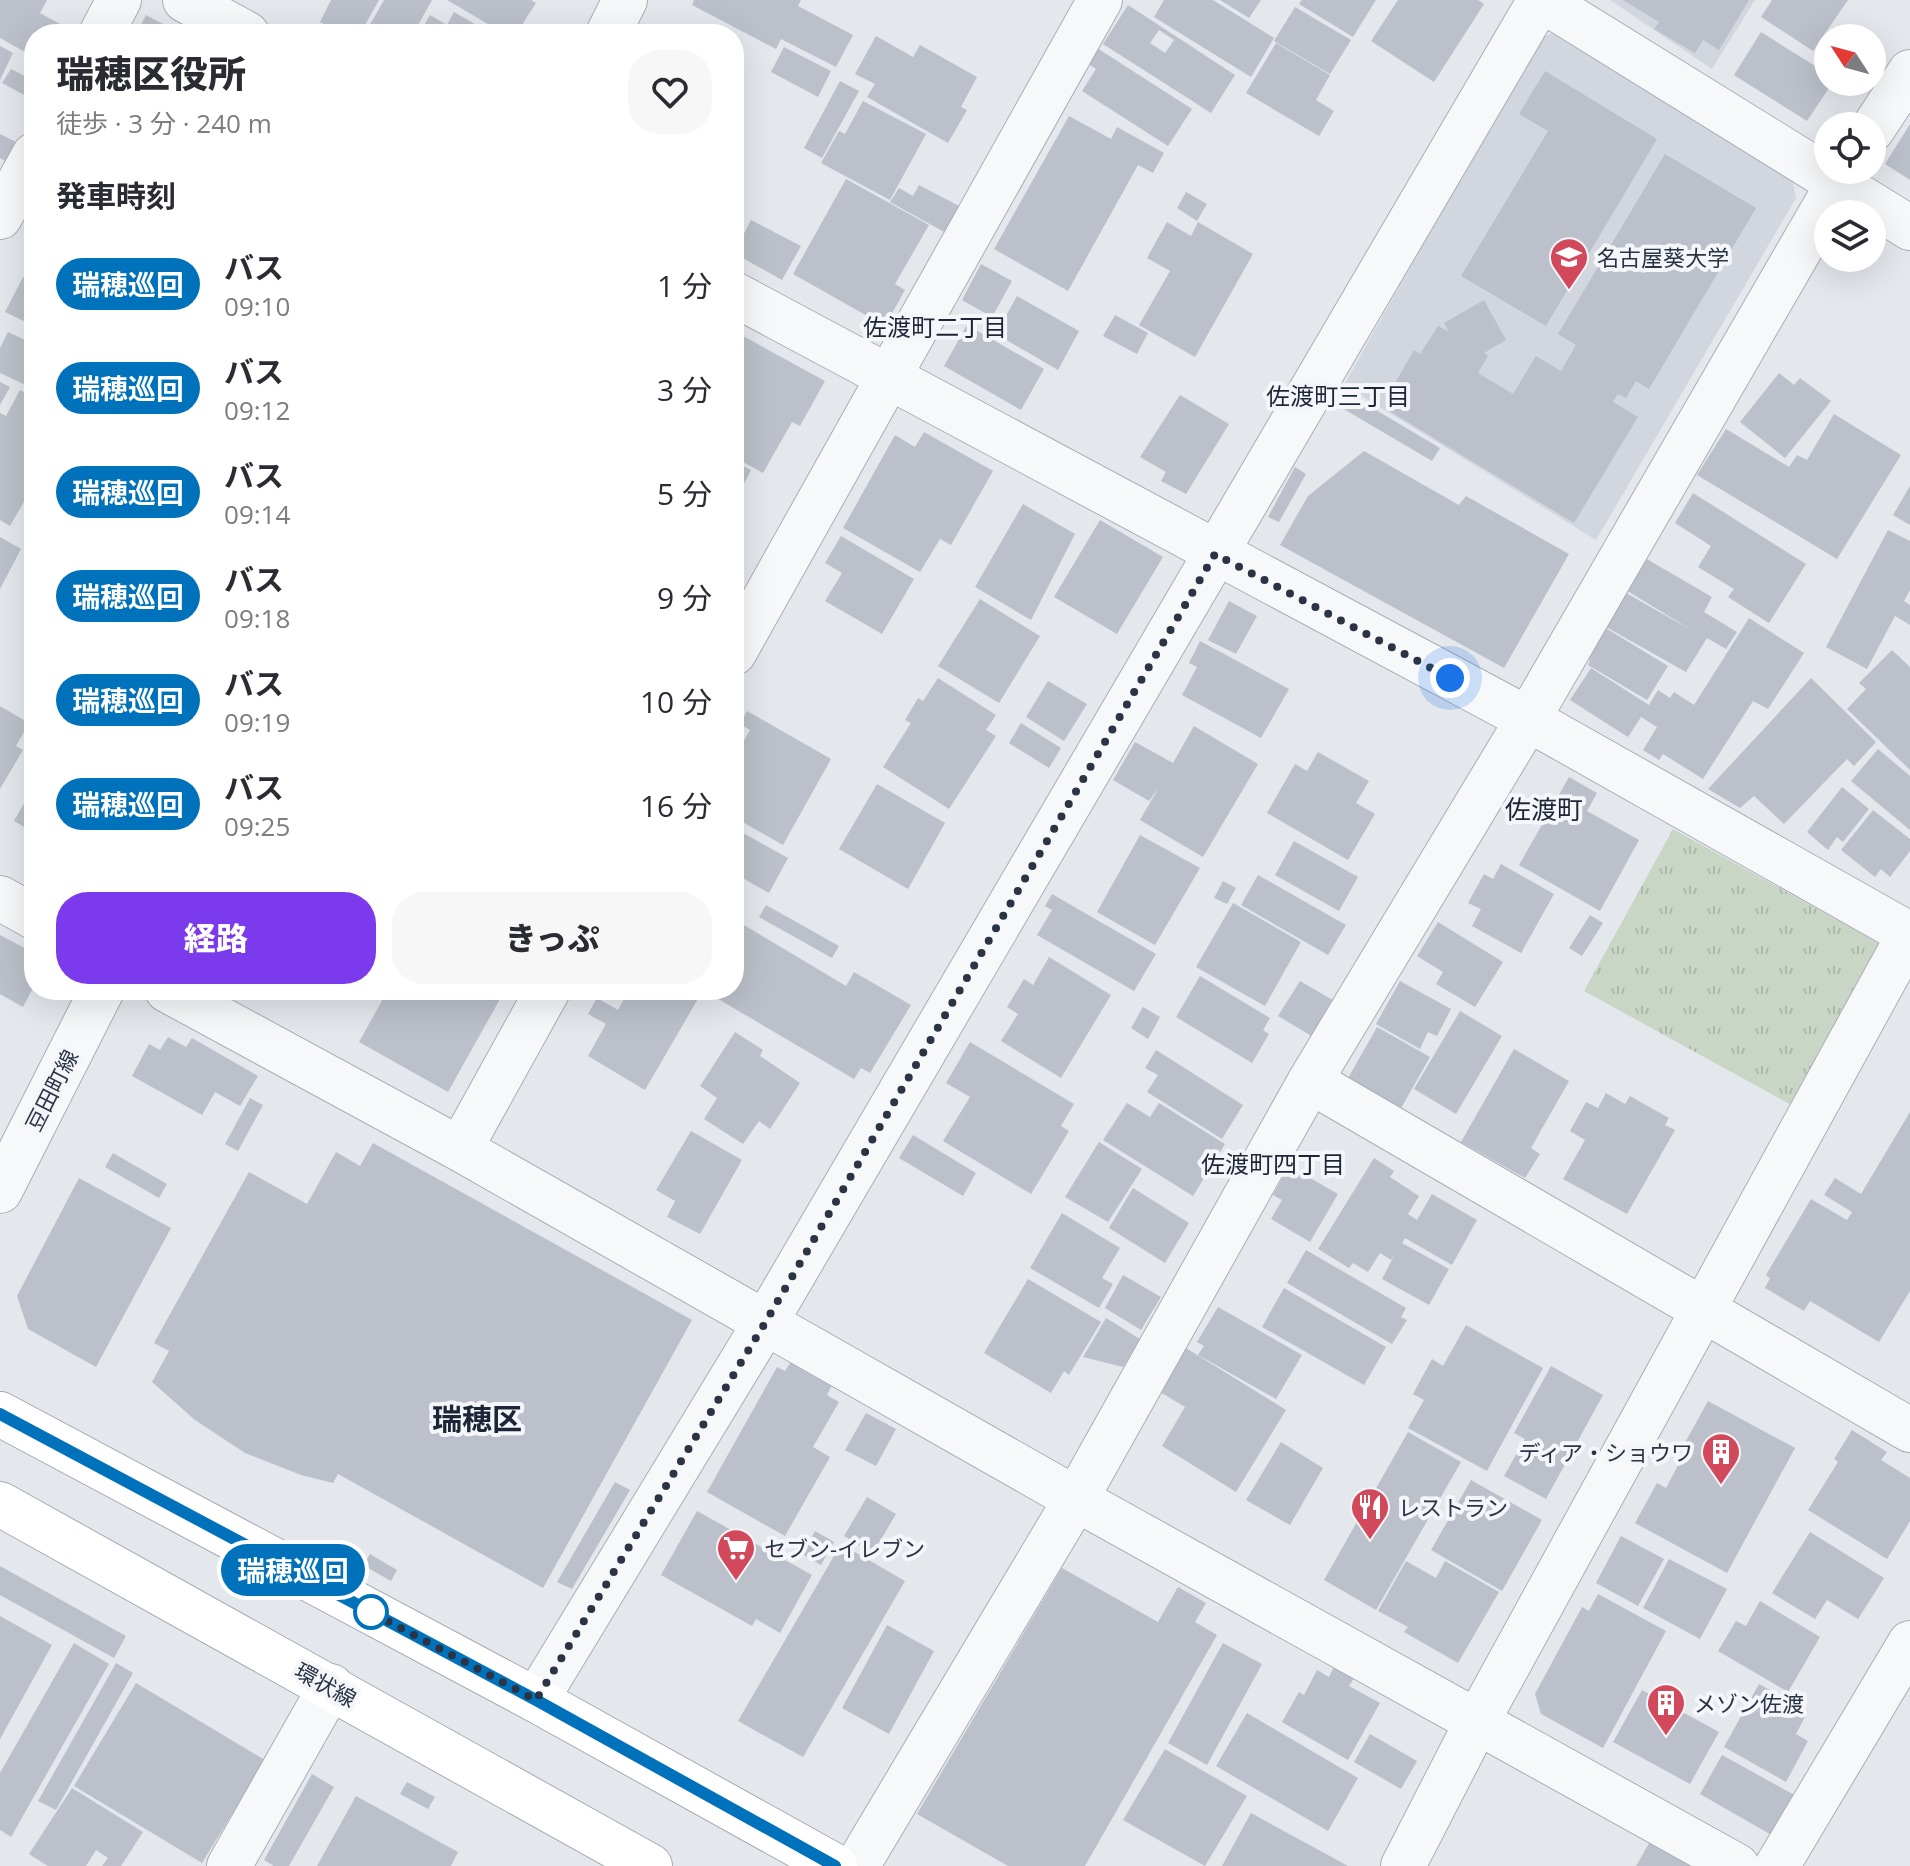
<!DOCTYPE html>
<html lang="ja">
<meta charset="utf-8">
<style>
body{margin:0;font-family:"Open Sans","Noto Sans JP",sans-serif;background:#f7f7f7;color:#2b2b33;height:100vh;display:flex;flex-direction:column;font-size:30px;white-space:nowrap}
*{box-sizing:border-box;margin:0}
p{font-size:26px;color:#7c7c81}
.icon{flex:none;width:44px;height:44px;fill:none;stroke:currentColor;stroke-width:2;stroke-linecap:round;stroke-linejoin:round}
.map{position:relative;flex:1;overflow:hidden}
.side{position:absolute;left:24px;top:24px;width:720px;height:976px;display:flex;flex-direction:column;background:#fff;border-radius:32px;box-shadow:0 8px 32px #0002}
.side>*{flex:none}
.badge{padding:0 16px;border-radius:26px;font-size:28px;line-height:52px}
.needle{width:52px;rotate:306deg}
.tools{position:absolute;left:1814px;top:24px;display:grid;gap:16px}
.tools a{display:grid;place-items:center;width:72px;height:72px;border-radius:50%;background:#fff;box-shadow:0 8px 32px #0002;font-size:40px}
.you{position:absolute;width:40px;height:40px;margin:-20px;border:6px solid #fff;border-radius:50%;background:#1a73e8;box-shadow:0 0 0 12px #1a73e833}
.map>.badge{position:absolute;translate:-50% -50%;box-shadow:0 0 0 4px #fff}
h2{padding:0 32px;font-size:30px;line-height:72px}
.round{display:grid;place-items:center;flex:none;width:84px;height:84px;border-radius:32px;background:#f7f7f7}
.summary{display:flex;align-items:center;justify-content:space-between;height:136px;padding:0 32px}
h1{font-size:38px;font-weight:800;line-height:60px}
.action{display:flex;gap:16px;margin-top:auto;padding:16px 32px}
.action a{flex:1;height:92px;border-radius:32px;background:#7c3aed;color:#fff;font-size:32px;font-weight:800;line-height:92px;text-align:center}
.action a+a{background:#f7f7f7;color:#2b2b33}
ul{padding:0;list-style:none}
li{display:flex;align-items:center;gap:24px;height:104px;padding:0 32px}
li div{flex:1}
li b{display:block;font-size:30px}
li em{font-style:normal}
li .badge{min-width:88px;font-weight:700;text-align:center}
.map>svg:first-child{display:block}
.built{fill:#d2d6de}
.park{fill:url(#park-tufts)}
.building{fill:#bbc0ca;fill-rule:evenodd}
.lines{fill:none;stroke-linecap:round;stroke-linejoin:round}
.minor-casing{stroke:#a9aeb7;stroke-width:46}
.tertiary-casing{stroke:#a9aeb7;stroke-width:46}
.primary-casing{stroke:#a3abb8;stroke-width:46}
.minor{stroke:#f7f8fa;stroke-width:44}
.tertiary{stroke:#f7f8fa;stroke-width:44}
.primary{stroke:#fff;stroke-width:44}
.line-casing{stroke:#fff;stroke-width:18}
.line{stroke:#0072bc;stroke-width:12}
.walk{stroke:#2b3445;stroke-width:8;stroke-dasharray:0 14.4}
.stop-dot{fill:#fff;stroke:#0072bc;stroke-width:4}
.labels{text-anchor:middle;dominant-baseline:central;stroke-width:8;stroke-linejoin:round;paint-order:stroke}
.poi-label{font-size:22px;fill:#2b3445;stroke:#f4f6f9;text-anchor:start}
.street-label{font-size:22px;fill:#2b3445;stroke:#f4f6f9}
.neighbourhood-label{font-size:24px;fill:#1d2536;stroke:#f4f6f9}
.quarter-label{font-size:26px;fill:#1d2536;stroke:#f4f6f9}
.district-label{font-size:30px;font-weight:bold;fill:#1d2536;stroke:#f4f6f9}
</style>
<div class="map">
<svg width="1910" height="1866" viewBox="0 0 1910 1866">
<defs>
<pattern id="park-tufts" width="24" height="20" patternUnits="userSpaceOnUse" patternTransform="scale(2)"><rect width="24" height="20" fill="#c9d6c5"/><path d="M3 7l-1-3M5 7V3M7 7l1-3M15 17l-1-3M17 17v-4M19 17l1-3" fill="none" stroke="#adb8ab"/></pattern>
</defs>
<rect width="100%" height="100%" fill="#e4e7ec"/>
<path class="built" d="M1610,0H1755L1712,69Z
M1558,30L1792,179L1796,198L1596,540L1344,385L1538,40Z"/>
<path class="park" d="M1673,829L1884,946L1795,1107L1584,991Z"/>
<path class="building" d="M0,0H47L40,13L75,32L34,34V57L0,38Z
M331,0H379L360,34H342L320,22Z
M384,0H432L413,34H374L367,30Z
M447,0H531L536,3L516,34H505Z
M694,0H801L798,6L853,35L836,67L781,39L776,49L692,5Z
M1164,0H1213L1274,38L1251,77L1154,17Z
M1220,0H1261L1249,18Z
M1302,0H1376L1353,37L1299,4Z
M1398,0H1478L1484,4L1434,82L1371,41Z
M1623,0H1749L1719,50L1703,40L1695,53L1654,29L1659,22Z
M1772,0H1848L1813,51L1761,17Z
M1128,5L1235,75L1211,113L1103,44ZM1159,30L1174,40L1165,53L1150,43Z
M1295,7L1351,40L1330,74L1274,41Z
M454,12L492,34H419L430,15L447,25Z
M146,15L182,34H136Z
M1848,24L1869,38H1838Z
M1761,32L1828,74V82H1833L1807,121L1734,75Z
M876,36L913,57L920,45L977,77L961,107L967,110L948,143L867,97L875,84L855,74Z
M1872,40L1882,47L1872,62Z
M1276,43L1330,75L1316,100L1334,111L1319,136L1246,93Z
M0,46L13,53L0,80Z
M784,47L831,71L818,97L771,72Z
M1097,48L1192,109L1168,146L1082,91L1096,69L1087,63Z
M11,69L34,81L30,98L2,83Z
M1545,71L1657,139L1546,326L1461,276L1548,131L1519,114Z
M840,81L859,91L822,158L804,148Z
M863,101L926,134L890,200L821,163L839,131L845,134Z
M1069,116L1111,139L1117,127L1164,153L1153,173L1138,165L1068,291L994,249Z
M1910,124V180L1885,164Z
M0,134L18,143L7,162L0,158Z
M1665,154L1756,208L1649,389L1636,381L1626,398L1618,394L1613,402L1638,417L1574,523L1386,409L1400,386L1395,383L1414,350L1420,354L1438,326L1449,332L1444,323L1484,300L1506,340L1484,353L1488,356L1478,373L1513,394L1536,356L1561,371L1576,345L1558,334Z
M846,179L929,225L895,284L905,290L885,326L793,274Z
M919,185L961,207L946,233L890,202L899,188L913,196Z
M1186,192L1207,204L1197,221L1177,208Z
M751,220L801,246L782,280L734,253Z
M1167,222L1191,236L1198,222L1253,254L1195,357L1139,325L1170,271L1147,258Z
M981,264L1012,281L992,317L962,300Z
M23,277L34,283V335L24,330L28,323L5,312Z
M1017,296L1079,331L1058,370L996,334Z
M1115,315L1148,333L1137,354L1103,336Z
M967,325L1044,369L1021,410L944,366Z
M734,331L825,381L800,426L792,422L763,473L734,457Z
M8,332L34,344V389L0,373V348Z
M1779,373L1794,385L1800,378L1831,401L1785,458L1740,422Z
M0,382L10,387L0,405Z
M20,390L34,397V505L25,500L10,526L0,520V413L6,416Z
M1344,391L1440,448L1432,461L1337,405Z
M1180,395L1229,424L1186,494L1161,481L1166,472L1140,457Z
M1834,414L1901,455L1837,559L1697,475L1726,429L1789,467L1797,455L1807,460Z
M924,432L993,471L951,545L940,539L920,572L843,528L895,435L915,447Z
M1364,451L1459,505L1466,496L1569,554L1504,668L1280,545L1308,496Z
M734,461L751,470L734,503Z
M1295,467L1306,474L1279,522L1268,517Z
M1910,486V525L1893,515Z
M1693,493L1806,564L1769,623L1728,597L1734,589L1698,567L1711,546L1675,523Z
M1023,504L1075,534L1031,620L975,587Z
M1100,520L1163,557L1117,634L1054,597Z
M1888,530L1910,541V590L1904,601L1910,605V625L1895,616L1867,669L1826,647Z
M841,536L914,579L882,634L825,601L842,573L825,563Z
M0,537L21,549L0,589Z
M1645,558L1712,597L1704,612L1737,632L1726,649L1707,638L1686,672L1599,623L1619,589L1693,631L1626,590Z
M980,599L1040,636L999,703L938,666Z
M1229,601L1257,616L1236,654L1208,640Z
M1749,618L1804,653L1768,709L1753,701L1703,779L1663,754L1659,760L1643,750L1657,727L1641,717L1628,737L1570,700L1591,668L1649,705L1658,690L1670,698L1674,692L1694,705Z
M1604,627L1668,666L1647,700L1588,665L1590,660L1587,657Z
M1200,641L1289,689L1261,738L1182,695L1197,667L1189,663Z
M1892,650L1910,667V770L1847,709L1866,689L1859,683Z
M938,678L996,715L986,730L996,736L949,809L883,767L911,723L905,720L918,698L923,701Z
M1811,678L1876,742L1854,766L1847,759L1784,824L1754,796L1740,808L1708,789Z
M1048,681L1087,704L1064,741L1026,717Z
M0,706L29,723L16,746L23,750L0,789Z
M747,711L831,759L783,845L734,817V758L750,730L740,724Z
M1021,723L1061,748L1049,768L1009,743Z
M1194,726L1258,764L1203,857L1140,820L1159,787L1149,801L1113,780L1135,742L1173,763Z
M1878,749L1910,776V830L1851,781Z
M1318,752L1369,781L1356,803L1375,814L1348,860L1267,813L1295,764L1307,771Z
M1569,777L1597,793L1587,811L1639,840L1600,911L1519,865Z
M877,784L945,823L908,889L839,849Z
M34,786V833L14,821Z
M1842,787L1869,809L1843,842L1837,837L1828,850L1807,832Z
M1873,810L1910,839V851L1890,877L1881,869L1875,877L1841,850Z
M734,828L788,858L769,893L734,873Z
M1140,835L1200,868L1155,945L1097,912Z
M1294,841L1358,877L1339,911L1275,875Z
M1501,864L1554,894L1521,953L1472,926L1481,909L1468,903L1484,874L1493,879Z
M1258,875L1346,925L1328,955L1241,905Z
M1223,881L1236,888L1227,904L1214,898Z
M1052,894L1156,954L1134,991L1037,935L1052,910L1045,906Z
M1233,903L1301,942L1265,1006L1196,967Z
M766,905L839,946L832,958L759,917Z
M1590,915L1603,923L1582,956L1569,948Z
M734,919L846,986L854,972L911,1005L870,1073L861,1068L854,1079L703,990H734Z
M1438,922L1503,962L1475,1007L1436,984L1443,972L1417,956Z
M0,935L34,953V986L23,1007L0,994Z
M1049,957L1111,995L1061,1078L1001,1041L1018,1014L1007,1007L1024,979L1033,985Z
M1200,976L1270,1018L1263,1030L1269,1034L1252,1063L1176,1017Z
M1300,981L1336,1002L1315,1038L1278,1016Z
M1400,981L1451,1009L1437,1036L1428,1032L1420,1049L1376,1024Z
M388,990H505L448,1092L359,1042Z
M629,990H687L699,997L645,1090L588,1056L606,1024L588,1014L597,998L618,1010Z
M1143,1007L1160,1017L1148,1039L1131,1028Z
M1460,1011L1502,1036L1456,1114L1414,1089Z
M1377,1027L1430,1057L1400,1110L1347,1080Z
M735,1032L763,1050L760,1056L800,1083L770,1129L759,1121L743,1144L704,1119L717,1098L700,1086Z
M168,1037L186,1047L192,1038L258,1076L240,1106L215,1092L202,1115L132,1076L149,1044L160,1050Z
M970,1042L1074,1104L1061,1126L1069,1131L1031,1194L943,1141L970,1097L946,1083Z
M1514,1049L1569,1081L1531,1148L1540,1154L1525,1178L1461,1142Z
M1156,1050L1243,1105L1222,1139L1147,1092L1158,1075L1145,1068Z
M1606,1093L1625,1104L1630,1096L1669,1118L1665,1125L1675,1130L1627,1214L1563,1179L1585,1140L1570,1131L1586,1102L1598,1108Z
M250,1098L263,1105L238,1151L225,1144Z
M1127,1103L1150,1117L1159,1103L1225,1144L1193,1196L1103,1140Z
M1910,1112V1291L1879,1342L1810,1301L1804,1311L1765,1288L1770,1278L1766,1275L1811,1199L1847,1220L1852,1212L1824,1195L1835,1178L1861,1194Z
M691,1131L742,1160L700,1234L667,1217L675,1201L656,1190Z
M913,1135L976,1173L963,1196L899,1158Z
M1099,1142L1142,1169L1108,1222L1065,1197Z
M373,1143L692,1320L543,1588L338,1474L333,1483L301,1475L245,1453L195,1420L152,1382L169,1351L154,1343L249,1172L307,1204L336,1152L360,1166Z
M113,1153L167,1184L159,1198L105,1167Z
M1374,1158L1394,1171L1390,1177L1419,1196L1408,1214L1417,1220L1432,1194L1477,1220L1452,1265L1405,1238L1402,1243L1449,1269L1429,1305L1382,1279L1396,1252L1391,1260L1380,1253L1368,1272L1353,1263L1349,1268L1318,1249Z
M1289,1166L1338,1194L1310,1242L1271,1219L1282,1200L1273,1195Z
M79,1178L171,1228L96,1367L28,1329L17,1296Z
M1133,1188L1189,1223L1165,1263L1109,1228Z
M1062,1213L1120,1248L1102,1278L1113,1284L1099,1308L1030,1268Z
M1306,1250L1406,1308L1401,1317L1407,1320L1392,1344L1287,1283Z
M1123,1275L1161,1297L1141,1330L1105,1308Z
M1028,1279L1101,1322L1069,1375L1064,1371L1051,1393L984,1353Z
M1284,1288L1386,1347L1364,1385L1262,1327Z
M1218,1307L1302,1355L1276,1399L1198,1355L1204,1346L1197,1342Z
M1106,1318L1140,1339L1123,1367L1083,1357Z
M1466,1325L1543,1368L1487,1471L1408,1428L1424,1400L1413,1394L1432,1359L1443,1366Z
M1181,1345L1286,1410L1236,1492L1162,1446L1185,1407L1155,1389Z
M791,1362L832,1385L827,1395L839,1402L813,1447L830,1457L785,1536L707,1492L777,1367L785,1371Z
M1551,1366L1603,1395L1546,1499L1504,1476L1525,1439L1514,1433Z
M1708,1401L1795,1448L1727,1573L1635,1523L1657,1483L1666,1488L1685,1452L1681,1450Z
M866,1413L896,1429L876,1466L845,1450Z
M1852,1430L1887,1452L1881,1460L1910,1478V1521L1887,1559L1808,1510L1838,1462L1834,1459Z
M1408,1432L1461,1462L1376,1610L1324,1580Z
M1281,1442L1323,1468L1290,1525L1246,1500Z
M1471,1480L1542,1520L1502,1591L1431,1550Z
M615,1482L630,1490L572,1589L557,1582Z
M867,1497L896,1514L873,1553L844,1536Z
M697,1511L812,1575L780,1633L756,1619L752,1626L661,1575Z
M815,1531L834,1542L821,1565L802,1554Z
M1810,1532L1884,1578L1858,1619L1827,1600L1815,1619L1772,1593Z
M1621,1536L1664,1559L1638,1606L1596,1583Z
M841,1544L905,1581L803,1757L738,1721Z
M370,1554L397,1570L391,1581L363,1565Z
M1669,1559L1727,1589L1700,1639L1643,1608Z
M1406,1561L1436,1578L1445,1561L1499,1592L1458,1663L1404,1632L1408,1627L1378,1611Z
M0,1566L126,1636L114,1658L0,1595Z
M1062,1568L1158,1622L1178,1587L1206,1603L1195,1622L1217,1635L1085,1866H1008L917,1814Z
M1598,1594L1666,1631L1603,1748L1541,1714L1535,1694L1582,1607L1589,1611Z
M1760,1601L1820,1637L1788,1692L1718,1651L1736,1621L1746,1626Z
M0,1616L52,1645L0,1739Z
M887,1625L934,1651L889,1734L842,1708Z
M74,1643L109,1664L11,1837L0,1830V1773Z
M1223,1643L1262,1664L1207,1765L1168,1743Z
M116,1663L133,1673L56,1810L38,1801Z
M1334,1667L1354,1678L1349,1686L1380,1703L1348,1760L1282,1722L1299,1692L1304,1695L1317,1670L1329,1677Z
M136,1683L265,1760L202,1863L74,1786Z
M1759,1684L1808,1711L1796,1734L1808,1741L1786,1782L1724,1747Z
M1642,1690L1719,1732L1690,1784L1613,1742Z
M1247,1713L1358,1778L1328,1831L1216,1766Z
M1370,1734L1417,1761L1401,1789L1354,1762Z
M1165,1749L1247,1796L1205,1866L1123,1820Z
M1722,1755L1798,1797L1775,1837L1700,1794Z
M312,1774L334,1787L289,1866H274L264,1860Z
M407,1782L435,1797L428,1809L400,1794Z
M72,1788L143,1832L121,1866H102L108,1858L96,1850L86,1866H48L29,1854Z
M356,1796L458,1852L451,1866H317Z
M1251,1813L1348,1866H1222Z
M1651,1840L1692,1866H1636Z"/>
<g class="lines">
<g class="minor-casing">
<path id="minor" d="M185,0L247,34
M1542,0L1910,228
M101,34L119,0
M1872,130L1910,72
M0,217L34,155
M734,294L1528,719L1909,934
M734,653L1100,0
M0,898L34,917
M167,990L460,1149L1076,1499L1737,1866
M1310,1081L1910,1430
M460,1149L548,990
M536,1700L765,1323L1540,0
M229,1866L331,1686
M857,1866L1076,1499L1310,1081L1528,719L1846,170
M1403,1866L1478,1720L1910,933
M1777,1866L1910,1643"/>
</g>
<g class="tertiary-casing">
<path id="tertiary" d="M608,34L625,0
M0,1191L102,990"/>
</g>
<g class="primary-casing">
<path id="primary" d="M0,1414L536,1700L835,1866
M0,1504L650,1866"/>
</g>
<use href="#minor" class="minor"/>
<use href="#tertiary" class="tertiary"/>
<use href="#primary" class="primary"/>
</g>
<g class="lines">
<g class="line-casing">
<path id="line" d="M0,1414L536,1700L835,1866"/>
</g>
<use href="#line" class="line"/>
<path class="walk" d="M371,1612L367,1610L536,1700L765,1323L1215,554L1450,678"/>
</g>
<defs>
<g id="university-pin" transform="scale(2)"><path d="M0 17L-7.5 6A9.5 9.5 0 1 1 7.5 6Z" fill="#d1495b" stroke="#f4f6f9"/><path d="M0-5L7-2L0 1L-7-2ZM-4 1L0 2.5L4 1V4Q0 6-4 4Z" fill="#fff"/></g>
<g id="building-pin" transform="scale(2)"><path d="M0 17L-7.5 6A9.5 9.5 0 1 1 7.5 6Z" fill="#d1495b" stroke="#f4f6f9"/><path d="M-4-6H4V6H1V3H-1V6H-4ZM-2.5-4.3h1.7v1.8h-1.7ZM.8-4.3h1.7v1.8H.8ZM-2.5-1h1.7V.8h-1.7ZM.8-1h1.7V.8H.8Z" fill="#fff"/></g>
<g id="restaurant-pin" transform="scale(2)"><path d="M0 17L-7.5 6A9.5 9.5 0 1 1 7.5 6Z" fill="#d1495b" stroke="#f4f6f9"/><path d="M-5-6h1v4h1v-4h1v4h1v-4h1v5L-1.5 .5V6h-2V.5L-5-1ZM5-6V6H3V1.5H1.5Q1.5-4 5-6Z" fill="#fff"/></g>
<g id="supermarket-pin" transform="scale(2)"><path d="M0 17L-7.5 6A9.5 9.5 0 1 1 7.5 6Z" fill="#d1495b" stroke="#f4f6f9"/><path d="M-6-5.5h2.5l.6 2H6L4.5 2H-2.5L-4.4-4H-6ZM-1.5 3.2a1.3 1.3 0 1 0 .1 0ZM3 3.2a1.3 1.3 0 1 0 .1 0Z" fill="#fff"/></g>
</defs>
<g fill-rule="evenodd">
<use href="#university-pin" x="1569" y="257"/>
<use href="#building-pin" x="1721" y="1452"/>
<use href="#restaurant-pin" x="1370" y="1507"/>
<use href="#supermarket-pin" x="736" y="1548"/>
<use href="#building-pin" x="1666" y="1703"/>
</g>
<circle class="stop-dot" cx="371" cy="1612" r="16"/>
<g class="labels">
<g class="poi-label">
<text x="1597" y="257">名古屋葵大学</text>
<text x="1693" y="1452" text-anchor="end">ディア・ショウワ</text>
<text x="1398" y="1507">レストラン</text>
<text x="764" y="1548">セブン-イレブン</text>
<text x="1694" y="1703">メゾン佐渡</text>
</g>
<g class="street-label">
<text transform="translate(51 1090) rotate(-63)">豆田町線</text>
<text transform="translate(326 1684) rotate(29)">環状線</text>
</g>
<g class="neighbourhood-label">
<text x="935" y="326">佐渡町二丁目</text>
<text x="1338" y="395">佐渡町三丁目</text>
<text x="1273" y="1163">佐渡町四丁目</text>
</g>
<g class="quarter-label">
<text x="1544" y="809">佐渡町</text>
</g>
<g class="district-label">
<text x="477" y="1418">瑞穂区</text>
</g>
</g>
</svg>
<div class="tools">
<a><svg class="needle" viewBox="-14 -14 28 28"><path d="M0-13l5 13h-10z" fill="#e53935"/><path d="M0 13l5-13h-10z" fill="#7c7c81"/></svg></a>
<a><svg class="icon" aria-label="locate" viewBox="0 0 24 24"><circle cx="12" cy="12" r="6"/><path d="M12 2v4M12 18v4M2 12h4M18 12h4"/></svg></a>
<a><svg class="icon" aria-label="layers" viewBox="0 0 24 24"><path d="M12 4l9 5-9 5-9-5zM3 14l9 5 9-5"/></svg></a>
</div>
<div class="you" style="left:1450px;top:678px"></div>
<b class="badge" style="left:293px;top:1570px;background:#0072bc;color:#fff">瑞穂巡回</b>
<section class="side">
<div class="summary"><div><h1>瑞穂区役所</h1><p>徒歩 · 3 分 · 240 m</p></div><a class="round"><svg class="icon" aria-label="heart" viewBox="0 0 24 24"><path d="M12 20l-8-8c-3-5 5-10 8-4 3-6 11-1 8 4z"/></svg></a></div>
<h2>発車時刻</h2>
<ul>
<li><span class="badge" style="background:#0072bc;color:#fff">瑞穂巡回</span><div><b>バス</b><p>09:10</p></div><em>1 分</em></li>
<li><span class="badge" style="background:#0072bc;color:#fff">瑞穂巡回</span><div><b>バス</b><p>09:12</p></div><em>3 分</em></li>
<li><span class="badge" style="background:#0072bc;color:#fff">瑞穂巡回</span><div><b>バス</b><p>09:14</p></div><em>5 分</em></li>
<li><span class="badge" style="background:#0072bc;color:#fff">瑞穂巡回</span><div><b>バス</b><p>09:18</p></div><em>9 分</em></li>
<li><span class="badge" style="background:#0072bc;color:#fff">瑞穂巡回</span><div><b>バス</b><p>09:19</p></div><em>10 分</em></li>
<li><span class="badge" style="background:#0072bc;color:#fff">瑞穂巡回</span><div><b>バス</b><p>09:25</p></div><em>16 分</em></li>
</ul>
<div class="action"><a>経路</a><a>きっぷ</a></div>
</section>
</div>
